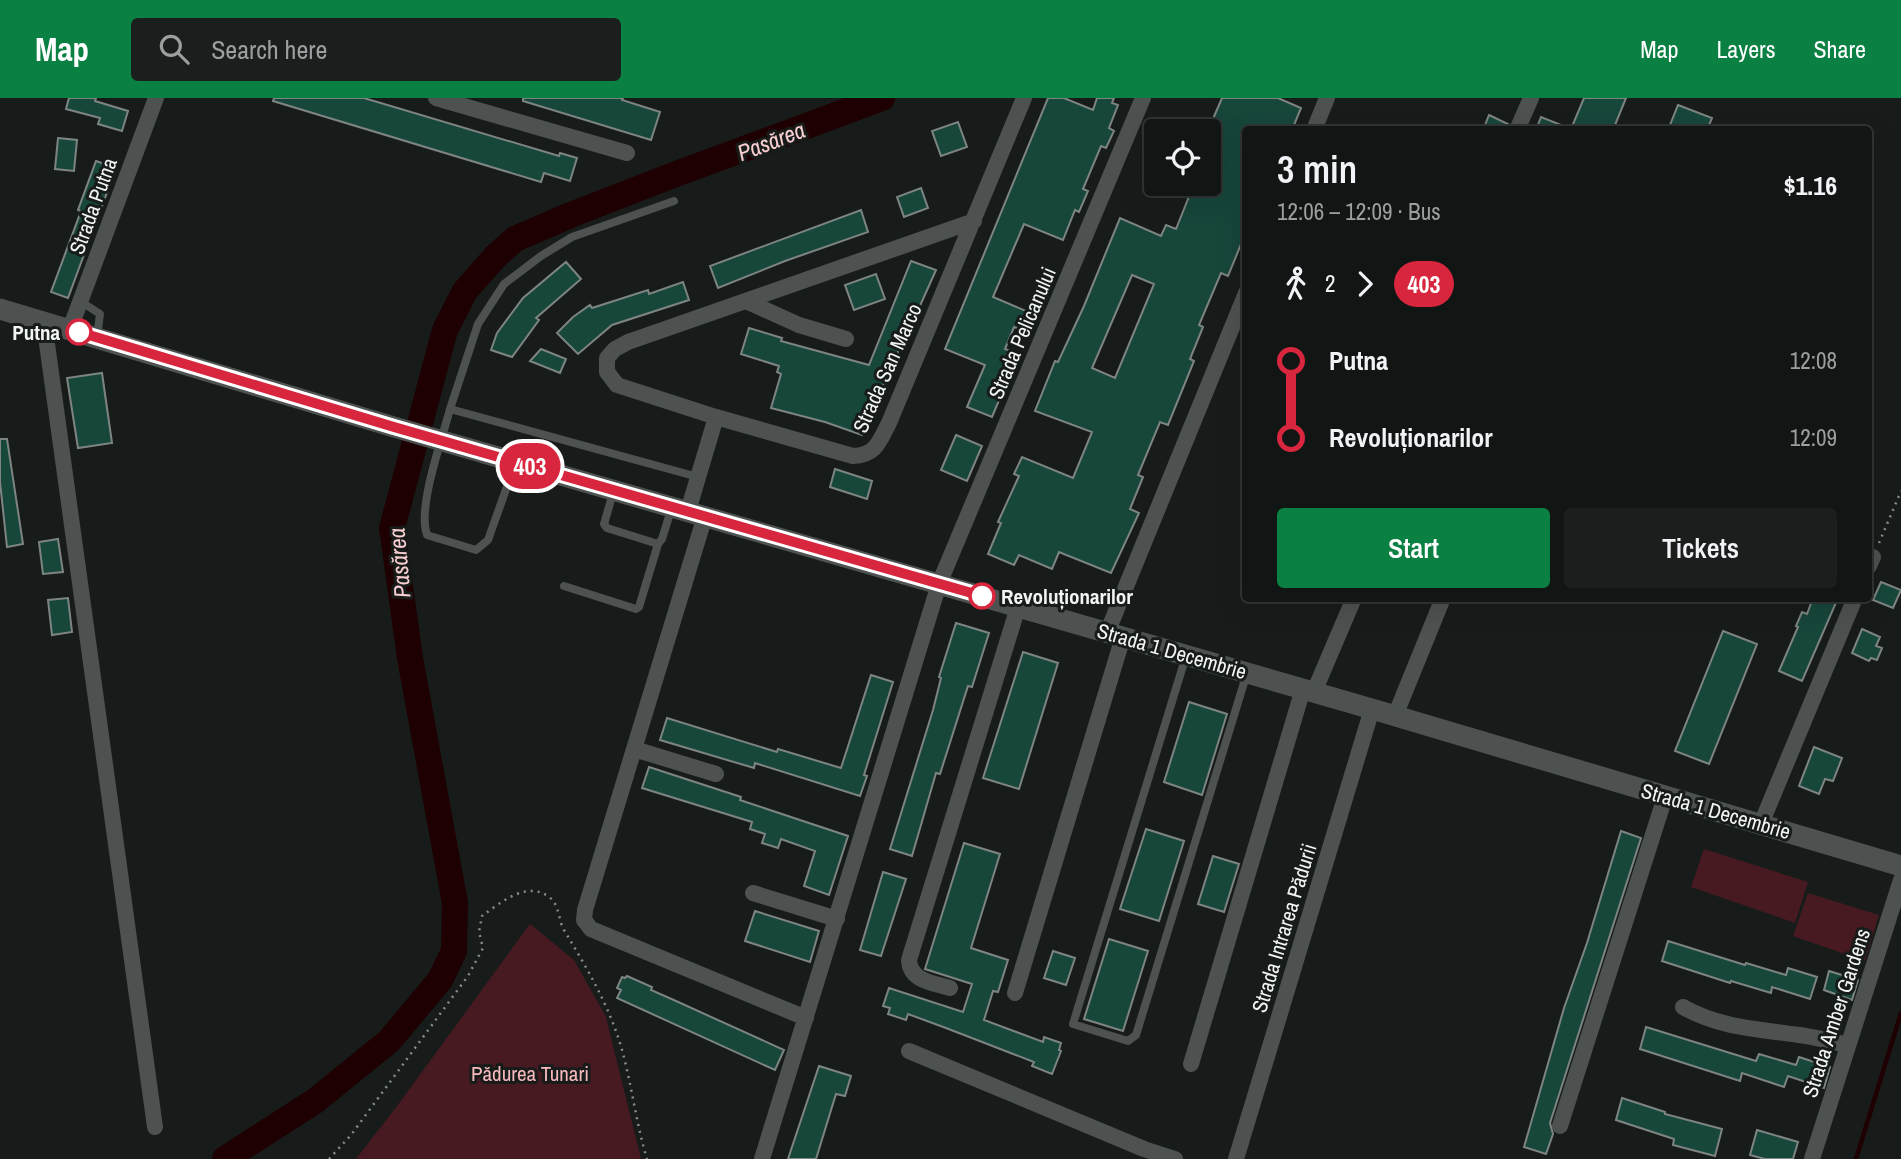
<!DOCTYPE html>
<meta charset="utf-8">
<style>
body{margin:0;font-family:"Archivo Narrow",sans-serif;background:#1a1e1d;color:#f1f3f6;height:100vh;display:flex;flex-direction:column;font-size:26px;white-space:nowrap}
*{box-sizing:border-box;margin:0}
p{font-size:23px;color:#9c9fa0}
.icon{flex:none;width:38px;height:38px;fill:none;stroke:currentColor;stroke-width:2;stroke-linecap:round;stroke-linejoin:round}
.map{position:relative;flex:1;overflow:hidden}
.details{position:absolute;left:1242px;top:28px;width:630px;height:476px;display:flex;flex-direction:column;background:#111514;border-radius:7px;box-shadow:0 7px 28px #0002,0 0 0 2px #303434}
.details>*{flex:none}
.badge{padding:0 14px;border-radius:23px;font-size:24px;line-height:46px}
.controls{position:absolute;left:1144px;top:21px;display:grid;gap:14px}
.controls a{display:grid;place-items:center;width:77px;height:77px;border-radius:7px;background:#111514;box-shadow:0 7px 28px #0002,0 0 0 2px #303434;font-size:35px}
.map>.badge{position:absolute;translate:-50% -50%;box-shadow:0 0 0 4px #fff}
.legs{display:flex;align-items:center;gap:10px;height:77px;padding:0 35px;font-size:23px}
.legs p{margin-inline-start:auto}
.headline{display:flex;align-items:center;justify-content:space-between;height:119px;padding:0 35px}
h1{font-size:38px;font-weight:600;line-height:52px}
.button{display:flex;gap:14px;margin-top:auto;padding:14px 35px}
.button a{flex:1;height:80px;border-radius:7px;background:#0b8043;color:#fff;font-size:28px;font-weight:600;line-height:80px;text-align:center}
.button a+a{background:#1a1e1d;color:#f1f3f6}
ul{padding:0 35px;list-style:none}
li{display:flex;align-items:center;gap:24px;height:77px;font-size:26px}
li i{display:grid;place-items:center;width:10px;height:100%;margin:0 9px;background:currentColor}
li i::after{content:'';width:18px;height:18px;margin:-9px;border:5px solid;border-radius:50%;background:#111514}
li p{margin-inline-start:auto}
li:first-child i{background:linear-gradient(#0000 50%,currentColor 0)}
li:last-child i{background:linear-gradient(currentColor 50%,#0000 0)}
header{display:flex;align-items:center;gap:42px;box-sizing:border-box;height:98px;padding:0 35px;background:#0b8043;color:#fff}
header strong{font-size:33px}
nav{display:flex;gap:38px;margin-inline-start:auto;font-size:24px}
.search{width:490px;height:63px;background:#1a1e1d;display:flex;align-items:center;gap:18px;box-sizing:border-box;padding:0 24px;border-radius:7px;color:#9c9fa0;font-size:26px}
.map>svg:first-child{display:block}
.green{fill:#461a20}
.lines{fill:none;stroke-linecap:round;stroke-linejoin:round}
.stream{stroke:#1f0002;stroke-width:4.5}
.river{stroke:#1f0002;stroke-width:26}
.building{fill:#17463b;stroke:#7e8482;stroke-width:2;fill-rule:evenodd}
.path{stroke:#888d8b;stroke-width:2.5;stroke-dasharray:2 5;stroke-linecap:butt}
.service{stroke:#4d5251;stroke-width:8}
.minor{stroke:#4d5251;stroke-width:16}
.secondary{stroke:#4d5251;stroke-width:21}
.line-1-casing{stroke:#fff;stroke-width:16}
.line-1{stroke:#d7263d;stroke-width:10}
.stop-1-dot{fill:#fff;stroke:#d7263d;stroke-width:3.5}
.labels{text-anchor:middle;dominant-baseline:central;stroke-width:6;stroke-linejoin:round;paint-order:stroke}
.street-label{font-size:21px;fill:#f1f5f3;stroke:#171c1a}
.stop-label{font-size:21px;font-weight:bold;fill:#f1f5f3;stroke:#171c1a;text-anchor:end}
.park-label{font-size:21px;fill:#f8b9bd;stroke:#171c1a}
.water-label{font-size:23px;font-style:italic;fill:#facfd1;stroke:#171c1a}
</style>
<header>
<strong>Map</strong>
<div class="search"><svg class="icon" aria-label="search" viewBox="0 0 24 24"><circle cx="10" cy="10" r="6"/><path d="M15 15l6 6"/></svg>Search here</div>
<nav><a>Map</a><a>Layers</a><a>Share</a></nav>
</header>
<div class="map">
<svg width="1901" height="1061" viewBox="0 0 1901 1061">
<rect width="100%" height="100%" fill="#171c1a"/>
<path class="green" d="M1704,751L1808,784L1795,825L1691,789Z
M1808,795L1879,817L1865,863L1793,838Z
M530,826L574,862L606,919L641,1061H356L397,1008Z"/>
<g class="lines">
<path class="stream" d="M1856,1061L1901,915"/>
<path class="river" d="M225,1061L315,1003L389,943L440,882L454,853L455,805L410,560L392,430L445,232L465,193L495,159L515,141L573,116L676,76L882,0"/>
</g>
<path class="building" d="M69,0H96L95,3L128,13L122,33L98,26L100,20L66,11Z
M274,0H364L559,58L560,55L577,60L570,83L544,75L541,84L273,3Z
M523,0H623L622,2L660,14L651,42L523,3Z
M1048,0H1064L1093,12L1097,0H1114L1112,5L1118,7L1109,30L1114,33L1106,50L1101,48L1083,91L1088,93L1079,114L1075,112L1063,142L1024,126L993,199L1033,216L1025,233L1014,229L1005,251L1013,254L1001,283L1006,286L992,319L967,309L985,267L945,251Z
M1222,0H1278L1301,10L1292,32H1246V134L1228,178L1221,175L1199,227L1203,229L1190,261L1194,263L1168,327L1160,324L1138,377L1143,379L1130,411L1139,415L1111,475L1059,454L1052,471L1019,457L1014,467L988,456L1001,425L998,424L1019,378L1014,376L1022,359L1073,380L1092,334L1035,313L1055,263L1058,264L1084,208L1120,120L1161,138L1166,127L1176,131L1194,86H1209V30ZM1132,177L1154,186L1115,280L1092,270Z
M1584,0H1626L1613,32H1536L1541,19L1571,31Z
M1678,7L1712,20L1707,32H1668Z
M1489,17L1508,26L1507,32H1483Z
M958,24L967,49L941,58L932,33Z
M58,40L77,42L74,73L55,71Z
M96,63L116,70L68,200L51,194L81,113L78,112Z
M921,90L928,110L904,119L897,99Z
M861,112L868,134L785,163L718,190L710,168Z
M911,163L936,172L911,228L909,227L888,279H886L873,315L871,314L862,337L825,324L771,310L781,276L777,274L779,268L741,256L749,230L782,240L781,243L869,267Z
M566,164L581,181L536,220L539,222L512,259L491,252L497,235L523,200Z
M876,176L885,201L854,212L845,187Z
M683,184L689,202L612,227L578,256L557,235L573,219L590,207L592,210L648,192L649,196Z
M541,251L566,261L560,275L530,263Z
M102,275L112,345L78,350L67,280Z
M956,337L982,348L967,383L941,372Z
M0,341H7L23,446L7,449L0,384Z
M835,371L872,383L867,401L830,389Z
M58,441L63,474L43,476L39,444Z
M1881,484L1901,492L1893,510L1873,502Z
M68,500L72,534L52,537L48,502Z
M1813,500H1838L1802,583L1779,573L1798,529L1796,528L1802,514L1807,516Z
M956,525L989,535L972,589L968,588L940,676L936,675L912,758L890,751L933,612L941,580L939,579Z
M1862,531L1880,539L1876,548L1882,550L1877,562L1871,560L1869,563L1852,555Z
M1723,533L1757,546L1709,666L1675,653Z
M1023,554L1058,565L1019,691L983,680Z
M871,577L893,584L864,677L867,678L860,698L755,665L754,670L660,642L667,620L777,654L778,651L841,670Z
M1189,604L1227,616L1202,697L1164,684Z
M1814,649L1842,660L1833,683L1825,681L1819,696L1799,688Z
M649,669L741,699L740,702L848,738L829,797L804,788L815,753L781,741L778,750L762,745L765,736L750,731L752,724L642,690Z
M1146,731L1184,743L1159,823L1120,811Z
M1621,733L1641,740L1550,1025L1553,1036L1546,1056L1524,1049L1564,910L1587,845Z
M964,745L1000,756L971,850L1008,862L998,894L993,893L984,922L1043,944L1044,939L1061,945L1059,952L1061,953L1052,976L1032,968L1034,964L946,930L908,916L906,922L888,916L890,910L883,908L889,890L963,914L972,886L925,871Z
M1213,758L1239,766L1224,814L1198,806Z
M883,774L906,781L881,858L860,852Z
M755,813L819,833L810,864L745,843Z
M1109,841L1148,853L1123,933L1084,921Z
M1668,843L1745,867L1746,865L1786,877L1788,870L1817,879L1810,901L1772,889L1771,895L1731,883L1730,885L1662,863Z
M1053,853L1075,860L1066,887L1044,880Z
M1829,873L1858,882L1852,902L1824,892Z
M627,878L652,889L651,892L676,903L784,952L775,972L617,900L621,892L617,890L622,879L625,880Z
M1646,929L1756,963L1759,956L1796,967L1799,959L1830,969L1824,990L1788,978L1784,989L1742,975L1740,983L1640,951Z
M819,968L851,978L845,998L836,996L816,1061H788Z
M1622,1000L1665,1014V1016L1722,1031L1715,1058L1673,1047L1674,1041L1616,1022Z
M1757,1032L1798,1044L1793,1061H1765L1750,1057Z"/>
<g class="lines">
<path class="path" d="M1879,445L1901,393
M329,1061L351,1037L468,878L483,850L479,834L482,818C500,805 527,782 549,799C560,807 558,822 564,832C587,870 610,909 622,952C632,988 636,1025 647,1061"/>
<path class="service" d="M674,103L572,139L541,158L504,186L478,226L450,311L698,379
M80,203L100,216L97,239
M450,311C442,342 417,409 427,437L476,452L488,442L515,366
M613,395L604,426L607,430L658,446L662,441L671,412
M564,488L636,511L639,509L658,446
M1186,558L1073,926L1128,943L1136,937L1247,575"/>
<path class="minor" d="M436,0L627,55
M1314,32L1327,0
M1517,32L1531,0
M748,204L799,227L846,241
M44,224L155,1029
M70,231L156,0
M716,319L617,287L607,274V260L615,251L628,244L974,123
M688,413L716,319L853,358C876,357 879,344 889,325L1024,0
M705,418L585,812L584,822L591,831L806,920
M1869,468L1873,459
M1107,535L1246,195
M1314,594L1354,500
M1395,618L1443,500
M634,651L716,676
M1761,726L1855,500
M753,795L837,821
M950,890C933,885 910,883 909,862L1018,509
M1015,895L1123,539
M1683,909C1720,930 1758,931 1799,937C1815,939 1831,943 1847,947
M909,953L1144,1051L1175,1061
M1191,966L1303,591
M1560,1028L1665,699
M762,1061L939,486L1143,0
M1236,1061L1372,611
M1812,1061L1901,782"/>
<path class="secondary" d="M0,211L394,329L1372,611L1901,768"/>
</g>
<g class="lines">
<g class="line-1-casing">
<path id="line-1" d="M79,234L394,329L982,498"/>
</g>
<use href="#line-1" class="line-1"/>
</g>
<g class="stop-1-dot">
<circle cx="79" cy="234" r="12"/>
<circle cx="982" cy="498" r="12"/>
</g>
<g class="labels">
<g class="street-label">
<text transform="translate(93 108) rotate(-70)">Strada Putna</text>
<text transform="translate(1022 235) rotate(-67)">Strada Pelicanului</text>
<text transform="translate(887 270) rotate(-66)">Strada San Marco</text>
<text transform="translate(1172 553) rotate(16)">Strada 1 Decembrie</text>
<text transform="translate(1716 713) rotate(16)">Strada 1 Decembrie</text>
<text transform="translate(1284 830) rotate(-73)">Strada Intrarea Pădurii</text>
<text transform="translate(1836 915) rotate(-72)">Strada Amber Gardens</text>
</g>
<g class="stop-label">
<text x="60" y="234">Putna</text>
<text x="1001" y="498" text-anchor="start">Revoluționarilor</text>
</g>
<g class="park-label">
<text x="530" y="975">Pădurea Tunari</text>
</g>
<g class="water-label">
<text transform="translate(771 43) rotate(-21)">Pasărea</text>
<text transform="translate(399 465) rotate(-95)">Pasărea</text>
</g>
</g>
</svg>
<div class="controls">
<a><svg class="icon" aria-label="locate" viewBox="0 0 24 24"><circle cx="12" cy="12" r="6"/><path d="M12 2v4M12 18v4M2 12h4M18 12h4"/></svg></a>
</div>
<b class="badge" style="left:530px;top:368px;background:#d7263d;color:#fff">403</b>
<section class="details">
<div class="headline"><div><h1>3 min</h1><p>12:06 – 12:09 · Bus</p></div><b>$1.16</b></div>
<div class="legs"><svg class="icon" aria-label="walk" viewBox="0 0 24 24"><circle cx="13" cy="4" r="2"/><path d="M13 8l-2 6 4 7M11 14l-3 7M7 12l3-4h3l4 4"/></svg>2<svg class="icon" aria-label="forward" viewBox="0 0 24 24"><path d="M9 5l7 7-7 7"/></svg><b class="badge" style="background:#d7263d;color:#fff">403</b></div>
<ul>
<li><i style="color:#d7263d"></i><b>Putna</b><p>12:08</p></li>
<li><i style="color:#d7263d"></i><b>Revoluționarilor</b><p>12:09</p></li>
</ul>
<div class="button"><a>Start</a><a>Tickets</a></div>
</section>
</div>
